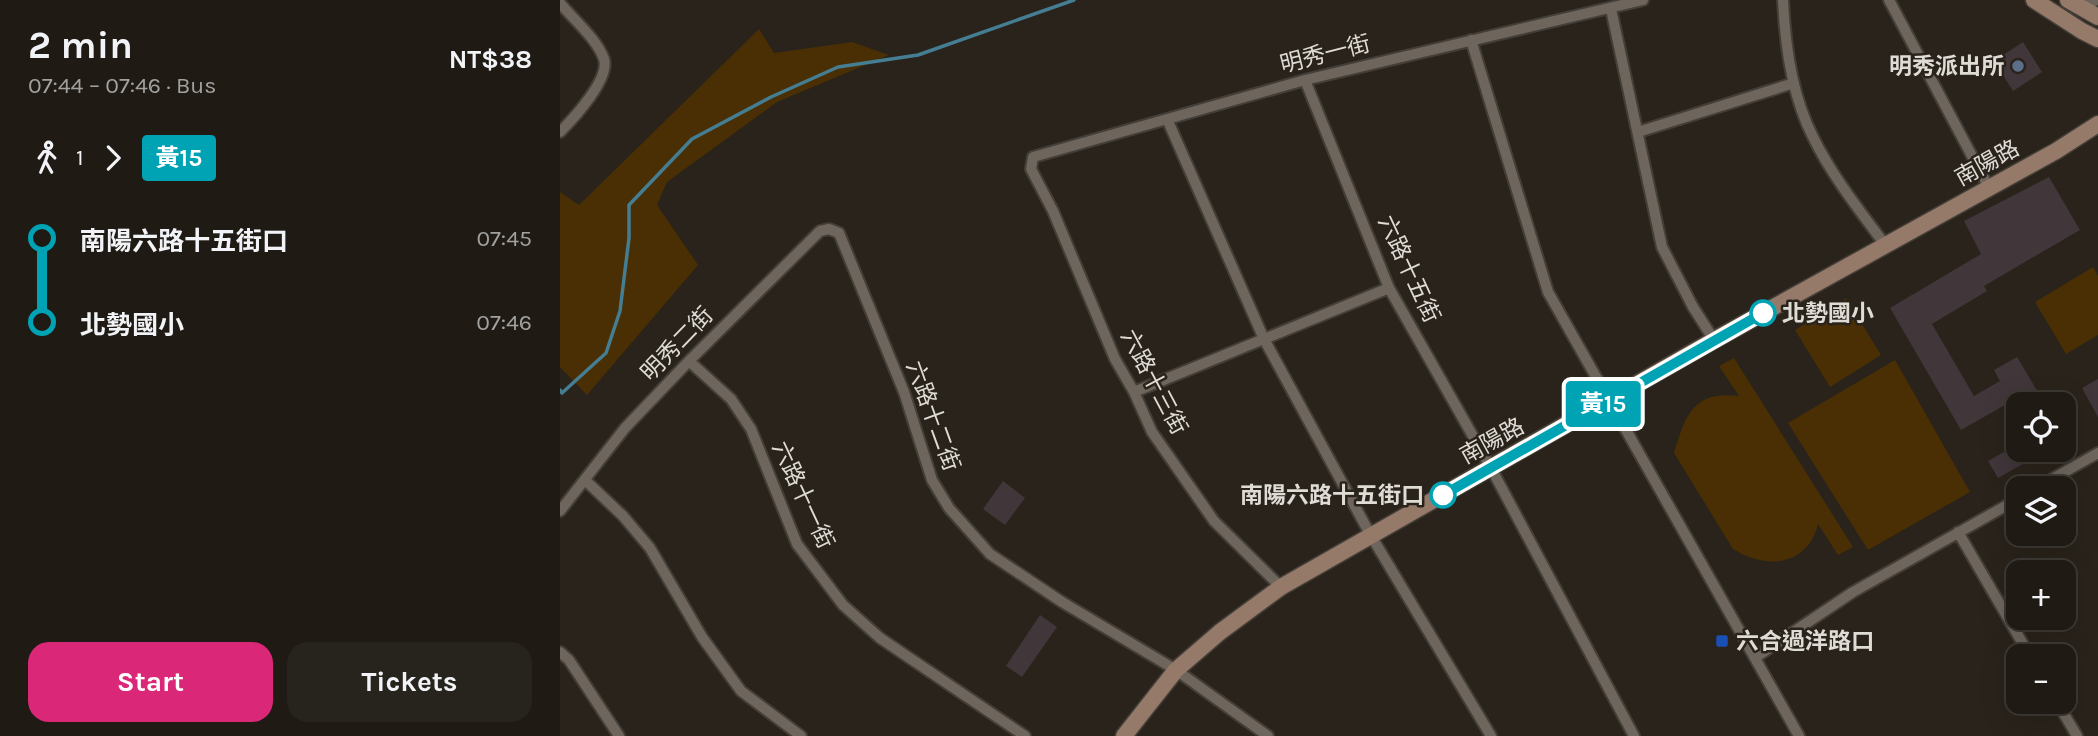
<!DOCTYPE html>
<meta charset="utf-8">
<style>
body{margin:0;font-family:Karla,"Noto Sans TC",sans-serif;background:#27231d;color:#f1f3f6;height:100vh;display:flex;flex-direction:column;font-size:26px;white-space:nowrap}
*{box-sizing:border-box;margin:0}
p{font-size:23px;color:#a1a1a0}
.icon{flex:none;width:38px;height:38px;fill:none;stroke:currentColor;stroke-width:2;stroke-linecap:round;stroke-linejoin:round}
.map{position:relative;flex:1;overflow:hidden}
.side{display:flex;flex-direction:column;background:#1f1a14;width:560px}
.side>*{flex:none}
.badge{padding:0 14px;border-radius:5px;font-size:24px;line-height:46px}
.controls{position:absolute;left:1446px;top:392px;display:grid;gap:14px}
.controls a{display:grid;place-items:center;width:70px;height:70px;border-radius:14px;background:#1f1a14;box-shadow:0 7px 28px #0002,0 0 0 2px #3c3834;font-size:35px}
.map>.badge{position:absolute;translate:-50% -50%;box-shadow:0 0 0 4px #fff}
.legs{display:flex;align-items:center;gap:10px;height:77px;padding:0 28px;font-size:23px}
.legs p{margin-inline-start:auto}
.head{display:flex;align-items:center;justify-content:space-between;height:119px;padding:0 28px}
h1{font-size:38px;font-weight:700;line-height:52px}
.primary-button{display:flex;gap:14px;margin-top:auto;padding:14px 28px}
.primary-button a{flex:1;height:80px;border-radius:21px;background:#db2777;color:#fff;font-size:28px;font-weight:700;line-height:80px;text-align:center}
.primary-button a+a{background:#27231d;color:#f1f3f6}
ul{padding:0 28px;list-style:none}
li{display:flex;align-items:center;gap:24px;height:84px;font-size:26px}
li i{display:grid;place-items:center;width:10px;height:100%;margin:0 9px;background:currentColor}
li i::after{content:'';width:18px;height:18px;margin:-9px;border:5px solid;border-radius:50%;background:#1f1a14}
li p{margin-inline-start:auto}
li:first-child i{background:linear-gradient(#0000 50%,currentColor 0)}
li:last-child i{background:linear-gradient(currentColor 50%,#0000 0)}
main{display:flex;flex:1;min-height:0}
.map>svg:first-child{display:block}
.green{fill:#492f03}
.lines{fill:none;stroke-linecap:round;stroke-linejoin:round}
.stream{stroke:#457e92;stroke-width:3.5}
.building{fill:#41363a}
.street-casing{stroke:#433e37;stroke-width:14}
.secondary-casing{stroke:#433e37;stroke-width:19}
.street{stroke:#6e665d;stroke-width:10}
.secondary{stroke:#957969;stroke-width:16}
.line-1-casing{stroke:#fff;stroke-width:16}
.line-1{stroke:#00a3b4;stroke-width:10}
.service-dot{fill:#5c6f8a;stroke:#29231b;stroke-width:2.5}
.stop-1-dot{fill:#fff;stroke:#00a3b4;stroke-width:3.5}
.transit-dot{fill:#1a4fb4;stroke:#29231b;stroke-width:2.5}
.labels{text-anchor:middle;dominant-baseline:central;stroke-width:5;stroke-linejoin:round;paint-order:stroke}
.street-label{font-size:23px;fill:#dfdbd5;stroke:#29231b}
.poi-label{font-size:23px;font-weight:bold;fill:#dfdbd5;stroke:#29231b;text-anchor:end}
.stop-label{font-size:23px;font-weight:bold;fill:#dfdbd5;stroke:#29231b;text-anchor:start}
</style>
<main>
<section class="side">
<div class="head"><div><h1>2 min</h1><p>07:44 – 07:46 · Bus</p></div><b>NT$38</b></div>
<div class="legs"><svg class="icon" aria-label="walk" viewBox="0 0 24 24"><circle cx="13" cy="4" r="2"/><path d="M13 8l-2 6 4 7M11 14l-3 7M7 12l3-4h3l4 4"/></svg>1<svg class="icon" aria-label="forward" viewBox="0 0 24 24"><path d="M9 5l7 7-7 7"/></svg><b class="badge" style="background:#00a3b4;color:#fff">黃15</b></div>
<ul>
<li><i style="color:#00a3b4"></i><b>南陽六路十五街口</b><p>07:45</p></li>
<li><i style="color:#00a3b4"></i><b>北勢國小</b><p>07:46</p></li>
</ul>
<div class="primary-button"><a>Start</a><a>Tickets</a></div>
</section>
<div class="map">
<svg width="1538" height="736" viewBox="0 0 1538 736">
<rect width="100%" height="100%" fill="#29231b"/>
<path class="green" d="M199,29L214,53L292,42L329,55L217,102L107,182L97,205L138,265L27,395L0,367V192L19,205Z
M1533,267L1538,276V335L1506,354L1475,302Z
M1286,298L1321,355L1270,387L1235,330Z
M1174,358L1293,547L1278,555L1258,524C1248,566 1206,570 1173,549L1114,453C1126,414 1133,391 1179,396L1159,366Z
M1335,360L1410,492L1308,550L1228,423Z"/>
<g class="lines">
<path class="stream" d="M0,390L2,393L46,353L60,311L69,238V205L132,139L211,97L278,67L358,55L514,0"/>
</g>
<path class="building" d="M1463,42L1482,72L1453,91L1434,61Z
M1489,177L1520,230L1424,286L1427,291L1372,324L1414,396L1440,381L1434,370L1457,357L1485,404H1454L1452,401L1401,430L1330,308L1421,254L1404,221Z
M1538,379V417L1522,388Z
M1458,444V450H1488L1438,478L1428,461Z
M443,481L465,498L445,525L423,509Z
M480,615L497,627L462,677L446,666Z"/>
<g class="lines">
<g class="street-casing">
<path id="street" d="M1223,0C1225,46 1232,96 1253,137C1272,176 1300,211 1326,246
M1329,0L1429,188
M0,3C14,20 37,39 44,59C50,79 14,118 0,132
M1051,9L1102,247L1133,307L1154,340
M1521,9L1536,0
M911,40L988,292L1239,736
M745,80L829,288L931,468L1074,736
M607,119L704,339L810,534L931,736
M1078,132L1234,83
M129,361L171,399L191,429L237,544L283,605L320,638L465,736
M574,392L829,288
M25,480L63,516L90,548L142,637L181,691L241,736
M1476,488L1538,453
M0,511L65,428L129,361L260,231L269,229L279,233L344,392L372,480L389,508L430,554L502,602L616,670L708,736
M1398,532L1470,656
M721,587L654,521L592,432L574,392L555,359L493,211L471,169L473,157L745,80L1083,0
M0,652L9,660L59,736
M1196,657L1293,592L1458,499
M1497,702L1517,736"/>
</g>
<g class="secondary-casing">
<path id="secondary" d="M1474,0L1522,31L1538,39
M1508,0L1538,17
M564,736L616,670L660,632L721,587L1154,340L1496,151L1538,124"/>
</g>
<use href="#street" class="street"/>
<use href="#secondary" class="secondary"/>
</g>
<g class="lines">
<g class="line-1-casing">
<path id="line-1" d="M883,495L1203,313"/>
</g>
<use href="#line-1" class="line-1"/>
</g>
<circle class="service-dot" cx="1458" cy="66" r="7"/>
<g class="stop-1-dot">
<circle cx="1203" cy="313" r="12"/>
<circle cx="883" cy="495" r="12"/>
</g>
<rect class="transit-dot" x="1155" y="634" width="14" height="14" rx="3.5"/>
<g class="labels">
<g class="street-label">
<text transform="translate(765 54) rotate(-14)">明秀一街</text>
<text transform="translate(1427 163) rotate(-29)">南陽路</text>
<text transform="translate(849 269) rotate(65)">六路十五街</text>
<text transform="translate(117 344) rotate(-46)">明秀二街</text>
<text transform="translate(594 382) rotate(62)">六路十三街</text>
<text transform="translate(373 416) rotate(70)">六路十二街</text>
<text transform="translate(932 441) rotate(-29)">南陽路</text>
<text transform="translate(243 495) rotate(65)">六路十一街</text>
</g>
<g class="poi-label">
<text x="1444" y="66">明秀派出所</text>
<text x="1176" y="641" text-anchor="start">六合過洋路口</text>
</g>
<g class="stop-label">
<text x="1222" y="313">北勢國小</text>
<text x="864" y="495" text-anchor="end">南陽六路十五街口</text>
</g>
</g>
</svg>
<div class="controls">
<a><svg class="icon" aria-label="locate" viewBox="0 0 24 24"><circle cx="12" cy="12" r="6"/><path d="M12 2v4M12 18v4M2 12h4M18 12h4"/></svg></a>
<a><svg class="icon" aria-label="layers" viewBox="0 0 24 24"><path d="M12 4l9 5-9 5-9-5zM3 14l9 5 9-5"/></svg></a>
<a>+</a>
<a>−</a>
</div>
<b class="badge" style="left:1043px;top:404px;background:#00a3b4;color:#fff">黃15</b>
</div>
</main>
